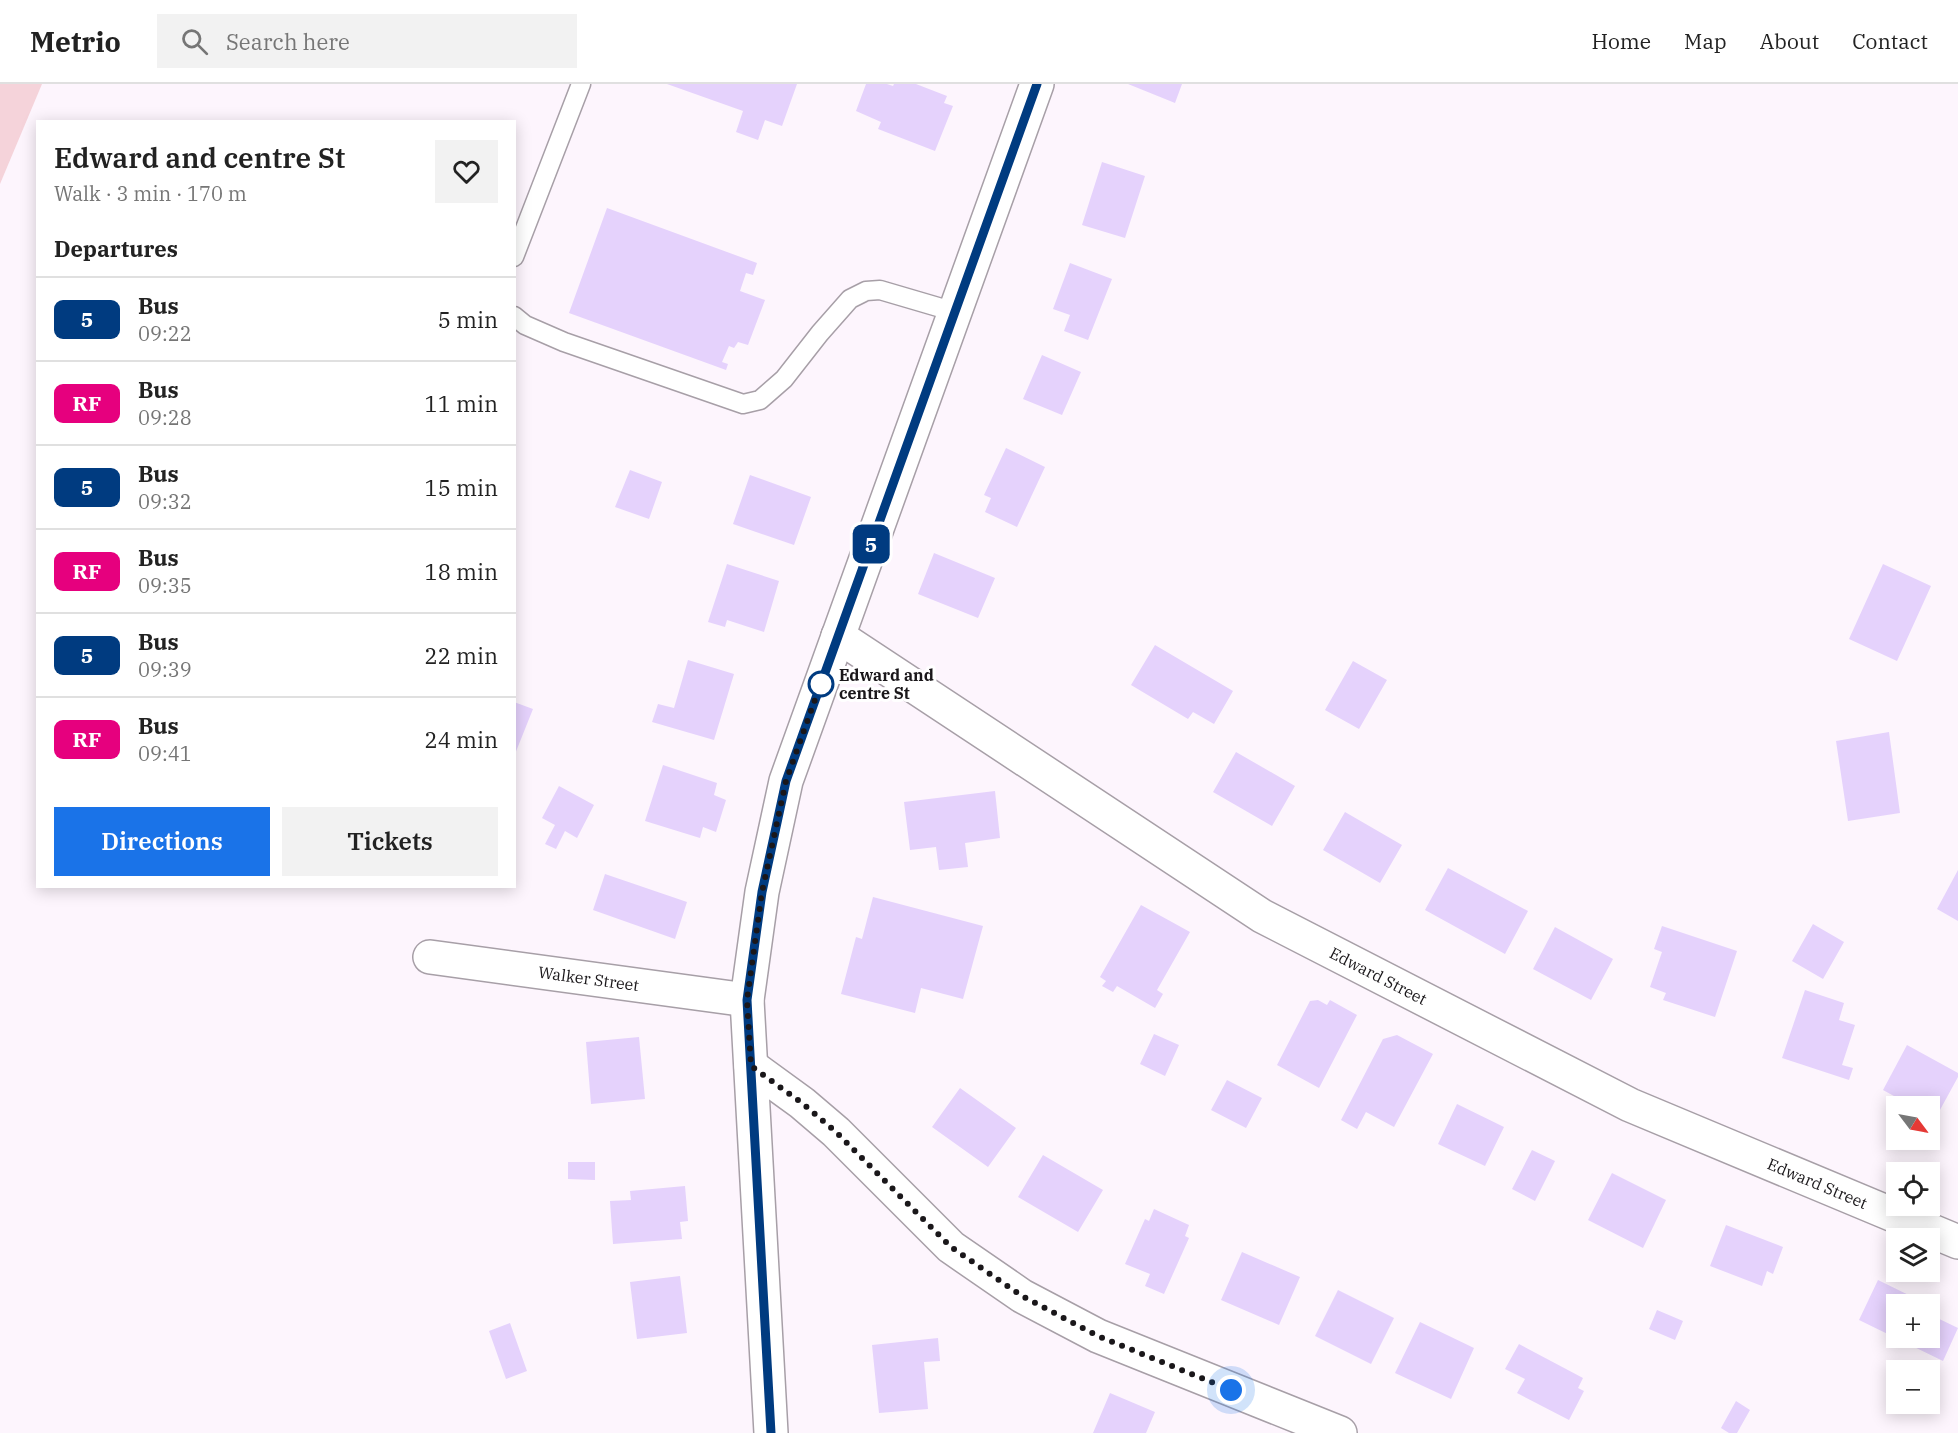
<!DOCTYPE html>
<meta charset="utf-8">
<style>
body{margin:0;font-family:"IBM Plex Serif",serif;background:#f2f2f2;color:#222;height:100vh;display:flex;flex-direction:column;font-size:22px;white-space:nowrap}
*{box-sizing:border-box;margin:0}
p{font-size:20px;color:#767676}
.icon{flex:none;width:33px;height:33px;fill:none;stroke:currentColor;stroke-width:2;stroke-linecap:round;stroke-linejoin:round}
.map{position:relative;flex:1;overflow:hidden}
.details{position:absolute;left:36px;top:36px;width:480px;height:768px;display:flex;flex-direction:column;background:#fff;border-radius:0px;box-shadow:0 3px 15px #0003}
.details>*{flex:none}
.badge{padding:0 12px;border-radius:9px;font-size:21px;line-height:39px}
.needle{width:39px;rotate:122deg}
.controls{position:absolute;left:1886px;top:1012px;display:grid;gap:12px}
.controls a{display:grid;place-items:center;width:54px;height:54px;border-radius:0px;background:#fff;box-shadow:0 3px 15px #0003;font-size:30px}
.you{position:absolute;width:30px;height:30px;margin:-15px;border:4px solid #fff;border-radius:50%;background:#1a73e8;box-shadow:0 0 0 9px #1a73e833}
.map>.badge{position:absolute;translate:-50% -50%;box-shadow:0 0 0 3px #fff}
h2{padding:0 18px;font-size:22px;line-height:54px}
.round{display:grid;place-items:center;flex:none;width:63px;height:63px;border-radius:0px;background:#f2f2f2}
.headline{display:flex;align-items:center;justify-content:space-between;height:102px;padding:0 18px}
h1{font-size:28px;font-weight:600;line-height:45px}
.cta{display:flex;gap:12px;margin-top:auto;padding:12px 18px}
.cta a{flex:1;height:69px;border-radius:0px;background:#1a73e8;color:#fff;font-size:24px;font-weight:600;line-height:69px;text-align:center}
.cta a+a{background:#f2f2f2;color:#222}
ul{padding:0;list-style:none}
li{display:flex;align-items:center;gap:18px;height:84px;padding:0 18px;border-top:2px solid #e0e0e0}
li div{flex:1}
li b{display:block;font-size:22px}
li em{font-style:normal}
li .badge{min-width:66px;font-weight:700;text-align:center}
header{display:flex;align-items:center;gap:36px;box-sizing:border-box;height:84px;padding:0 30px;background:#fff;border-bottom:2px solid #e0e0e0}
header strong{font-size:28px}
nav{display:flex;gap:33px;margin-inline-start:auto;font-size:21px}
.search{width:420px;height:54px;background:#f2f2f2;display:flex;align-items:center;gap:15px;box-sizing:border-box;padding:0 21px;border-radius:0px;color:#767676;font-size:22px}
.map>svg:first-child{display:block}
.green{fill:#f5d3da}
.building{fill:#e5d2fc}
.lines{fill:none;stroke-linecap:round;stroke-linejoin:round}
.service-casing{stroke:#a79fa7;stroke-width:21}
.minor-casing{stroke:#a79fa7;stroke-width:36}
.secondary-casing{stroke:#a79fa7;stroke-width:36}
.service{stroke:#fff;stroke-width:18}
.minor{stroke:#fff;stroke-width:33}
.secondary{stroke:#fff;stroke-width:33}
.line-casing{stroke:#fff;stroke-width:14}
.line{stroke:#003b80;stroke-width:9}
.walk{stroke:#1a171a;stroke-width:6;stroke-dasharray:0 10.8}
.stop-dot{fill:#fff;stroke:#003b80;stroke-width:3}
.labels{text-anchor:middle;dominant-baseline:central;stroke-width:6;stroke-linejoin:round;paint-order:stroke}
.stop-label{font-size:16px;font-weight:bold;fill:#1a171a;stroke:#fff;text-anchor:start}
.street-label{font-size:16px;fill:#1a171a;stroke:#fff}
</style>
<header>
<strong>Metrio</strong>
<div class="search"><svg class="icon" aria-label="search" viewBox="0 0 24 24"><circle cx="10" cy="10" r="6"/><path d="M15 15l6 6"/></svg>Search here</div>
<nav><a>Home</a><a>Map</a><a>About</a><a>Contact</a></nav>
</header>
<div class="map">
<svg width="1958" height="1349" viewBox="0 0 1958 1349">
<rect width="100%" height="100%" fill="#fdf5fd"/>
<path class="green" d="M0,0H42L0,100Z"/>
<path class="building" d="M667,0H797L782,42L765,36L758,56L736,48L743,27Z
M866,0H887L893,2L894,0H916L947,12L944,19L953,22L935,67L878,45L881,38L856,27Z
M1128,0H1182L1175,19Z
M1102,78L1145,92L1125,154L1082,141Z
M607,124L757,179L753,191L746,189L740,207L765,216L748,261L738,258L734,264L729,262L722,278L728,280L726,286L569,229Z
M1070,179L1112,195L1088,256L1064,247L1070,231L1053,225Z
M1042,271L1081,288L1062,331L1023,315Z
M1006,364L1045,383L1017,443L985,428L991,414L984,411Z
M630,386L662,398L649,435L615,423Z
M750,391L811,413L794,461L733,440Z
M934,469L995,494L978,534L918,510Z
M727,480L779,497L764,548L727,536L725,543L708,538Z
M1883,480L1931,502L1897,577L1849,555Z
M1155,561L1233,607L1214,640L1193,628L1188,635L1131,601Z
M688,576L734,590L714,656L652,638L658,620L674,624Z
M1353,577L1387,596L1359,645L1325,626Z
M514,618L533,625L515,670H514Z
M1889,648L1900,729L1848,737L1836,657Z
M1236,668L1295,702L1272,742L1213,708Z
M663,681L717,699L714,711L726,716L716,748L703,743L700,754L645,737Z
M559,702L594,721L577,754L565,747L556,765L545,760L555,741L542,734Z
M995,707L1000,754L965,759L968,783L939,786L936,763L910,766L904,718Z
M1345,728L1402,761L1380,799L1323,766Z
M1448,784L1528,827L1505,870L1425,826Z
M1958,786V837L1937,825Z
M605,790L687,818L675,855L593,826Z
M873,813L983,842L963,915L921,904L915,929L841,910L856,853L862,855Z
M1141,821L1190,848L1157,906L1163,910L1155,924L1117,902L1113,908L1102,902L1106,897L1100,893Z
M1813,840L1844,858L1823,895L1792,877Z
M1662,842L1737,867L1715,933L1663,916L1666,909L1650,903L1662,868L1654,865Z
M1555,843L1613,875L1591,916L1533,885Z
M1805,906L1844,919L1839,936L1855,941L1842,981L1853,984L1849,996L1782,974Z
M1318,916L1327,921L1330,916L1357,931L1319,1004L1277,981L1310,917Z
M1154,950L1179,961L1165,992L1140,980Z
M1397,951L1433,970L1394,1043L1366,1028L1357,1045L1341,1036L1383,955Z
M639,953L645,1015L591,1020L586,958Z
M1907,961L1958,989V993L1935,1035L1929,1031V1023H1914L1883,1006Z
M1227,996L1262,1014L1246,1044L1211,1026Z
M960,1004L1016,1044L988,1083L932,1043Z
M1457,1020L1504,1043L1485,1082L1438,1060Z
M1532,1066L1555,1077L1535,1117L1512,1105Z
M1043,1071L1103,1106L1078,1148L1018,1113Z
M568,1078H595V1096L568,1095Z
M1612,1089L1666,1116L1643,1164L1588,1136Z
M685,1102L688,1137L680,1138L682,1155L613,1160L610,1117L631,1116L630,1107Z
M1154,1125L1189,1141L1185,1152L1189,1154L1164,1210L1145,1202L1150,1190L1125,1180L1145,1135L1149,1137Z
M1726,1141L1783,1163L1773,1190L1767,1187L1762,1202L1710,1182Z
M1242,1168L1300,1193L1279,1241L1221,1216Z
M680,1192L687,1249L637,1255L630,1198Z
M1878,1196L1929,1221H1896V1254H1929V1221L1933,1223L1929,1230L1958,1244L1943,1277L1859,1236Z
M1338,1206L1394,1234L1371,1280L1315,1252Z
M1657,1226L1683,1237L1675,1256L1649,1245Z
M1420,1238L1474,1264L1451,1315L1395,1289Z
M510,1239L527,1287L506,1295L489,1247Z
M938,1254L940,1277L924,1278L928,1325L879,1329L872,1261Z
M1519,1260L1583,1294L1578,1304L1584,1307L1569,1336L1517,1309L1525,1295L1505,1285Z
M1110,1309L1155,1328L1146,1349H1093Z
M1736,1317L1750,1326L1737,1349H1729L1721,1344Z"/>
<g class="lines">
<g class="service-casing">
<path id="service" d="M514,173L581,0
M514,232L525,241L564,258L743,320L760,316L784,295L820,249L850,215L866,207L880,206L955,228"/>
</g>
<g class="minor-casing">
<g id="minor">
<path id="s1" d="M838,552L1262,832L1630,1021L1958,1158"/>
<path id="s2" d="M430,873L747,916"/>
<path d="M751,982L802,1019L836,1048L951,1163L1022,1212L1098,1252L1340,1349"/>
</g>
</g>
<g class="secondary-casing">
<path id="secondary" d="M771,1349L747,916L762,808L786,697L1037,0"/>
</g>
<use href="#service" class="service"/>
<use href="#minor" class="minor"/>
<use href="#secondary" class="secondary"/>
</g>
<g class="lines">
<g class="line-casing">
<path id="line" d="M771,1349L747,916L762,808L786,697L1037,0"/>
</g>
<use href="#line" class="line"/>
<path class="walk" d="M821,600L823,593L786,697L762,808L747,916L751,982L802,1019L836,1048L951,1163L1022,1212L1098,1252L1231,1306"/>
</g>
<circle class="stop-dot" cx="821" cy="600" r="12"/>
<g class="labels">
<g class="stop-label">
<text x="839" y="591">Edward and<tspan x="839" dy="18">centre St</tspan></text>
</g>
<g class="street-label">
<text stroke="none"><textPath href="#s1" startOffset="639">Edward Street</textPath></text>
<text stroke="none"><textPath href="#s2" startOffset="160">Walker Street</textPath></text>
<text stroke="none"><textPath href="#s1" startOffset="1125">Edward Street</textPath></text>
</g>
</g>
</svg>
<div class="controls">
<a><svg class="needle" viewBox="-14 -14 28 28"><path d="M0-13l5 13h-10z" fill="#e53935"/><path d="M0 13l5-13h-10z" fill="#767676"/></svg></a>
<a><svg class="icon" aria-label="locate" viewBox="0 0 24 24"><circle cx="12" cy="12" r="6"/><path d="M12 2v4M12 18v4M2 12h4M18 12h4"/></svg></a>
<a><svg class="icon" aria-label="layers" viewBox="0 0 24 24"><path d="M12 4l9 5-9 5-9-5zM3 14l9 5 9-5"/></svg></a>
<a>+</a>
<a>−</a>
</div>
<div class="you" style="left:1231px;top:1306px"></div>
<b class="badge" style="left:871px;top:460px;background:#003b80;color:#fff">5</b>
<section class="details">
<div class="headline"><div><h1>Edward and centre St</h1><p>Walk · 3 min · 170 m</p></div><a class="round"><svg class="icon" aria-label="heart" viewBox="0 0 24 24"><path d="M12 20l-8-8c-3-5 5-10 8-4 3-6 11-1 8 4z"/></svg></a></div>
<h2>Departures</h2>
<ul>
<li><span class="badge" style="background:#003b80;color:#fff">5</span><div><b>Bus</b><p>09:22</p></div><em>5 min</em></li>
<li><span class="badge" style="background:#e6007e;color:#fff">RF</span><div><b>Bus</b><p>09:28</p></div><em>11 min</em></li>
<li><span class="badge" style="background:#003b80;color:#fff">5</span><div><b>Bus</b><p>09:32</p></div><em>15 min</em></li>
<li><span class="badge" style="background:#e6007e;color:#fff">RF</span><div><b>Bus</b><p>09:35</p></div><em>18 min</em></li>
<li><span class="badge" style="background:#003b80;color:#fff">5</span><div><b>Bus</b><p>09:39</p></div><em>22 min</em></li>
<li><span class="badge" style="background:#e6007e;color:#fff">RF</span><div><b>Bus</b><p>09:41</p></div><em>24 min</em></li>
</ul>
<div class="cta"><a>Directions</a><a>Tickets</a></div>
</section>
</div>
